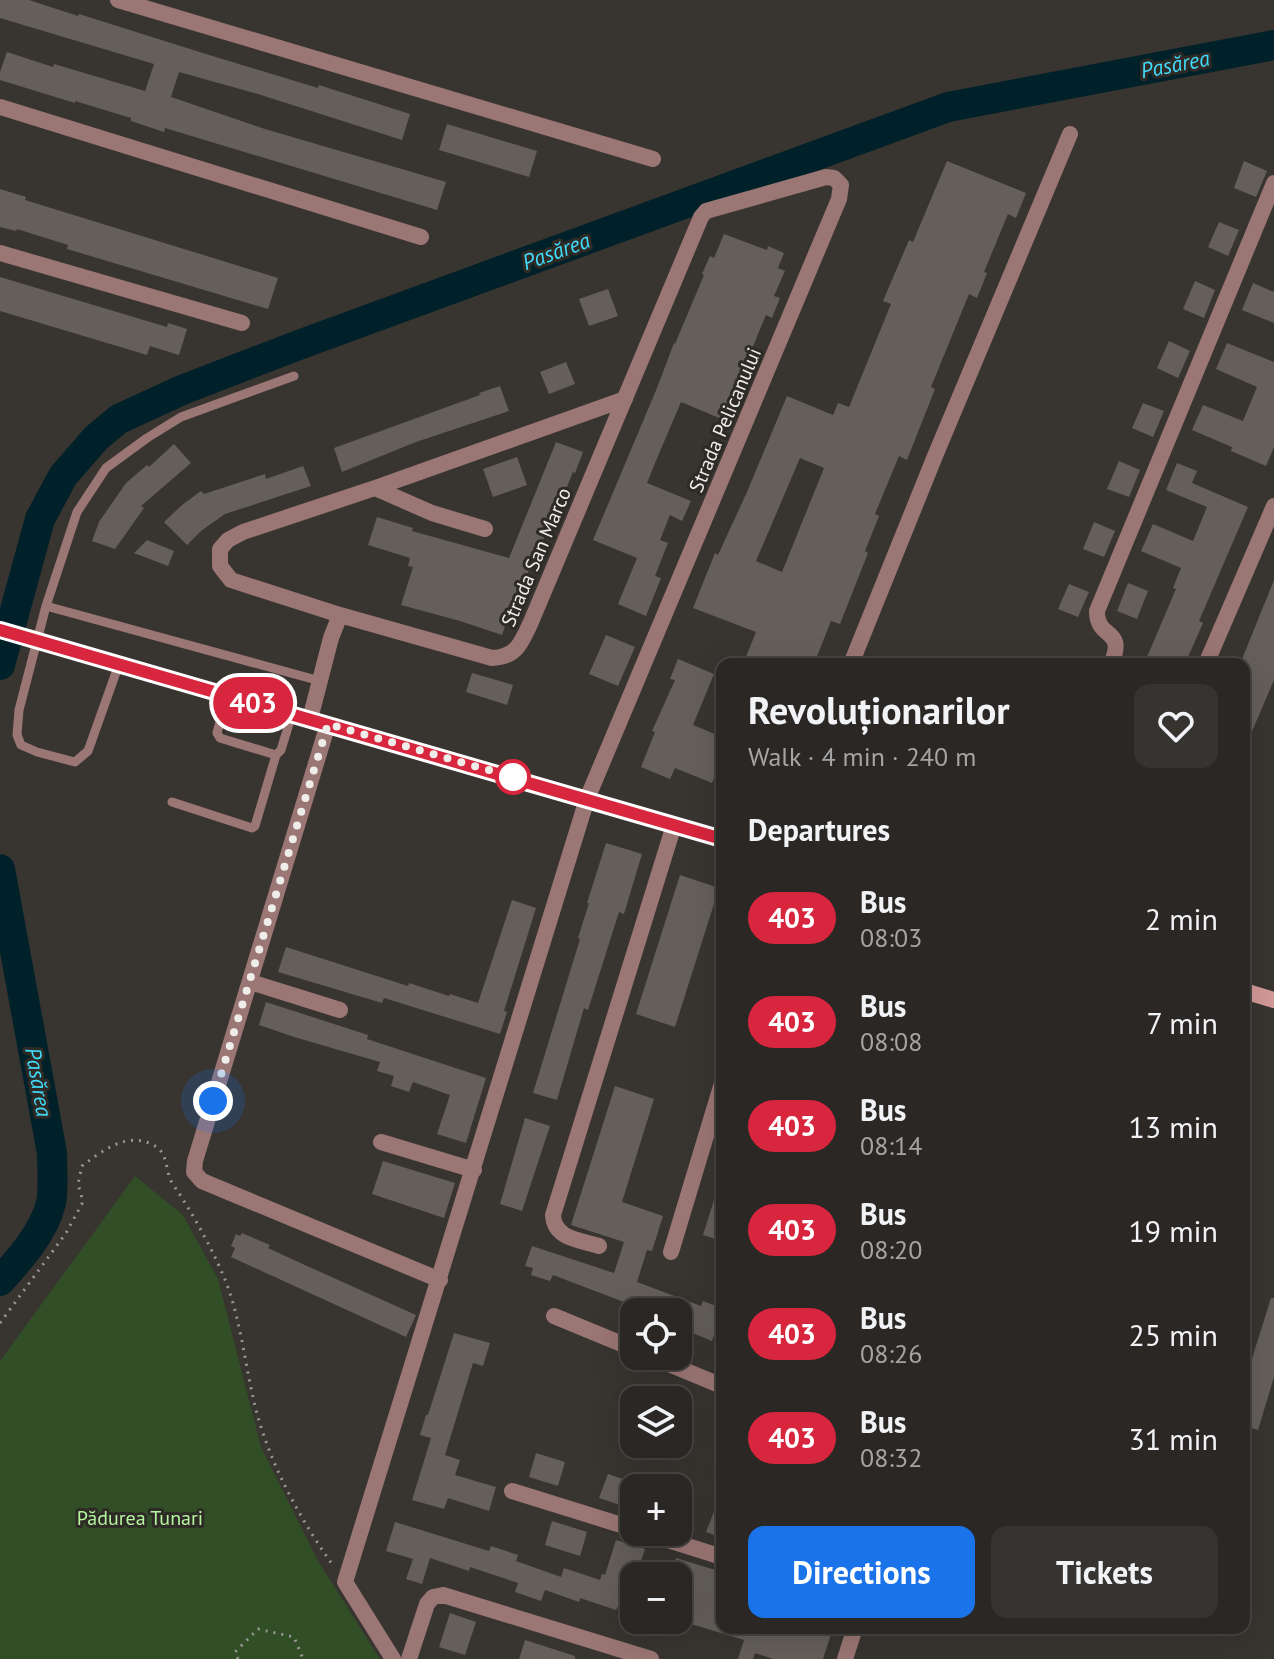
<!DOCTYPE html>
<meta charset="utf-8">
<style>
body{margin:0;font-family:"PT Sans",sans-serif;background:#363331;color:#f1f3f6;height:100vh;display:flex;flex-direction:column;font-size:30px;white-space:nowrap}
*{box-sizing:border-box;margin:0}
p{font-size:26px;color:#a5a5a6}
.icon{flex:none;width:44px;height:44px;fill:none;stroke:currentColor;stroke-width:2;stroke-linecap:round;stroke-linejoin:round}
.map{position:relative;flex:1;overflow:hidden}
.sheet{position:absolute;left:716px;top:658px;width:534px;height:976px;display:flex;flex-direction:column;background:#2a2724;border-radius:16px;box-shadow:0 8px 32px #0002,0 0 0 2px #464441}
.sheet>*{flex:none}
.badge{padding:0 16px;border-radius:26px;font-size:28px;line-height:52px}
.buttons{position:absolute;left:620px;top:1298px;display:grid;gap:16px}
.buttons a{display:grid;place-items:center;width:72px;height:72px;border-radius:16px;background:#2a2724;box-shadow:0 8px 32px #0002,0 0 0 2px #464441;font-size:40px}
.you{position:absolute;width:40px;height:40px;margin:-20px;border:6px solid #fff;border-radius:50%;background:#1a73e8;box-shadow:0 0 0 12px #1a73e833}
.map>.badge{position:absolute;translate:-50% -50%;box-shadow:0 0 0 4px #fff}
h2{padding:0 32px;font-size:30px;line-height:72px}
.round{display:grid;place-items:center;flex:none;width:84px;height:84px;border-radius:16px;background:#363331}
.overview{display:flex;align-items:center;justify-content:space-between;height:136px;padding:0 32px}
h1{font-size:38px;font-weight:600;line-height:60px}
.primary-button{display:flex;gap:16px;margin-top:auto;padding:16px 32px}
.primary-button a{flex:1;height:92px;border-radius:16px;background:#1a73e8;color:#fff;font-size:32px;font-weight:600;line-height:92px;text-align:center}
.primary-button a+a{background:#363331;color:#f1f3f6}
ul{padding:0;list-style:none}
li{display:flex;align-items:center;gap:24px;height:104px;padding:0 32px}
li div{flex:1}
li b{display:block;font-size:30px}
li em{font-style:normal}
li .badge{min-width:88px;font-weight:700;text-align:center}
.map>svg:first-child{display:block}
.green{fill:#314e27}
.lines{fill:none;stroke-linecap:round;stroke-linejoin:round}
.river{stroke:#002129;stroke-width:30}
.building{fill:#645f5a;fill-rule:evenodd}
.path{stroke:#9a9794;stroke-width:3;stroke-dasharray:2 6;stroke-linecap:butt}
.service{stroke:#9a7674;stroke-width:9}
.minor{stroke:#9a7674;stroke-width:16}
.secondary{stroke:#d29997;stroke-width:16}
.line-casing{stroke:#fff;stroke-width:18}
.line{stroke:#d7263d;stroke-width:12}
.walk{stroke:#efedea;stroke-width:8;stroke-dasharray:0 14.4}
.stop-dot{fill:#fff;stroke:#d7263d;stroke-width:4}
.labels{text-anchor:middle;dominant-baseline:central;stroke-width:6;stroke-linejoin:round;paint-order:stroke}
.street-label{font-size:20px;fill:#efedea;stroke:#2e2a26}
.park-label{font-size:20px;fill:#b4f59e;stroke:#2e2a26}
.water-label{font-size:22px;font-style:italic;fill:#41dbfb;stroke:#2e2a26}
</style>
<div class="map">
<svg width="1274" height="1659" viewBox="0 0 1274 1659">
<rect width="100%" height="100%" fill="#383430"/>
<path class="green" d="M135,1176L183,1215L218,1279L261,1447L318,1561L380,1659H0V1361Z"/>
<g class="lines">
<path class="river" d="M0,665L40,519L63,476L96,438L119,419L182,390L296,346L948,107L1274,45
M0,869L52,1153C52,1169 54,1187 51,1203C44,1232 20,1259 0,1281"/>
</g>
<path class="building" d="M0,0H29L78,16L79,14L206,54L318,88L319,85L410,114L402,140L258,94L179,72L171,97L265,129L446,182L437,210L165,128L164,132L131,121V118L75,101V103L0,80V72L7,52L53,67L54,64L145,91L154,64L0,18Z
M447,124L537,151L529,177L439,150Z
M947,161L1026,193L1016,218L1008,214L984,272L987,273L977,298L969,294L931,387L935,389L907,460L899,456L875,514L879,516L865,551L868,553L840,624L831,621L814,664H743L756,632L693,608L715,553L718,555L747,492L787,396L833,415L838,403L849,407L891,304L883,301L909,240L913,242ZM800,458L824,468L782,572L756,561Z
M1244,161L1267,171L1256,197L1234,188Z
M0,189L26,197L25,200L278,278L268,309L67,249L68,245L17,229L16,231L0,227Z
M1219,222L1239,230L1228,256L1208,247Z
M724,234L767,250L768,246L784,253L778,268L785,271L774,296L780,298L772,318L766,315L746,363L751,365L742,388L738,387L724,420L681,402L658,456L647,483L691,501L682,521L670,515L660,540L668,543L655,576L661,578L646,616L618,604L637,558L593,540L657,388L674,343L675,344L704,275L702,274L710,256L714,258Z
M0,277L167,327L168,323L187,329L179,355L150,346L147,355L0,311Z
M1195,281L1215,290L1204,318L1183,309Z
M1253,283L1274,292V323L1242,310Z
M608,289L618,316L589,326L579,299Z
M1169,341L1190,351L1178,378L1157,368Z
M1227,343L1274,362V447L1266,466L1231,451L1232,447L1192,430L1203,405L1243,421L1257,387L1216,369Z
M566,362L575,384L549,394L540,372Z
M500,386L509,411L416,442L342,472L334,448L480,395L479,393Z
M1143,403L1164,411L1153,437L1132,428Z
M556,442L583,452L575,473L573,472L556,514L554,513L531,571L529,570L514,610L511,609L502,635L460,621L401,605L413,567L408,566L410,558L368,545L377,517L413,528L412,531L509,558Z
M174,444L191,463L141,506L144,508L115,549L92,541L99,522L126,483L147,465L149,467Z
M517,457L527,485L493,497L483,469Z
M1119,461L1140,470L1129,497L1107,489Z
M1177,463L1197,471L1192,483L1248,507L1199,621L1203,623L1185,664H1144L1176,589L1173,588L1181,568L1141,551L1153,524L1193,541L1207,507L1166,490Z
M303,466L311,486L225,514L201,531L187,545L164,522L182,505L201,491L204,494L265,474L266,479Z
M1094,522L1115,531L1104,557L1083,549Z
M147,540L174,551L168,566L134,553Z
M1274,580V680L1244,750V664H1240Z
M1128,583L1148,591L1137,619L1117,611Z
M1069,584L1089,592L1078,617L1058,609Z
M606,635L635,647L618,686L589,674Z
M678,659L714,674L693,725L722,737V759L712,783L675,768L670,779L641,767L655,732L652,731L675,680L670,679Z
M472,673L513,685L507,705L466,692Z
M606,843L642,854L624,914L619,912L588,1010L584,1008L557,1100L533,1093L580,939L578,938L589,903H587Z
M680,875L719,888L675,1027L636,1014Z
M512,900L536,908L504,1011L507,1012L500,1034L384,998L382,1003L278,972L286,947L408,986L409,983L449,996L450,994L478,1003Z
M266,1002L368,1035L367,1039L486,1078L466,1143L437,1134L450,1095L413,1082L409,1092L391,1086L394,1076L377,1071L380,1062L294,1037L259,1025Z
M615,1086L654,1099L622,1202L663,1216L652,1251L647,1250L637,1282L701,1306L703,1301L722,1308L719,1315L721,1316L712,1341L690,1332L691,1328L678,1323V1312H650L553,1275L550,1281L531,1275L533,1268L525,1266L532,1246L614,1273L624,1242L571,1225Z
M525,1118L550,1126L522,1211L500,1204Z
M383,1161L455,1183L444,1218L372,1194Z
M719,1184L722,1185V1241L703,1235Z
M242,1233L270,1245L268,1248L296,1261L416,1315L406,1337L231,1257L235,1248L231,1246L236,1234L240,1236Z
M1271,1298H1274V1377L1258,1430L1244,1426V1384Z
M454,1333L490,1343L483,1366L473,1363L445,1455L460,1460L455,1475L496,1487L489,1511L448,1498L444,1509L412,1500L431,1438L420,1435L426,1415H428Z
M536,1453L565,1462L558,1486L529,1477Z
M608,1474L634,1483L626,1507L599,1498Z
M721,1494H722V1538L706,1532Z
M552,1521L587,1532L580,1556L545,1545Z
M395,1522L489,1551L491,1546L518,1555L516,1561L561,1577L564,1568L600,1580L602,1574L605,1575L616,1540L645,1549L636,1576H634V1612L618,1606L616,1610L580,1598L579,1602L545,1590L541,1601L515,1592L518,1583L470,1567L469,1571L430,1558L422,1584L406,1579L413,1559L386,1551Z
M676,1558L722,1572V1628H754L772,1634L773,1631L777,1633L778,1628H833L823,1659H773L755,1653L753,1659H738L744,1640L678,1620V1576H670Z
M450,1613L476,1622L465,1655L439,1647Z
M525,1640L575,1656V1659H519Z"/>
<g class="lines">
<path class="path" d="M0,1323L66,1233L83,1202L78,1184L82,1166C102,1151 127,1131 153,1145C168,1152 165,1168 171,1181C175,1188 180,1194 184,1201C200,1227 215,1255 226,1282C245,1332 246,1386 264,1436C279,1480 305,1526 332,1564
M238,1659L235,1652L258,1629L294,1637L303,1659"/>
<path class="service" d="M294,376L181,417L147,438L106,468L77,512L46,606L320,681
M46,606L19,710L17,735L21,745L37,752L75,762L88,751L119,664
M227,696L217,733L220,738L276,755L281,750L292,714
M172,802L252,828L255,826L276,755"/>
<path class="minor" d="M118,0L653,159
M0,107L421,237
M0,253L242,323
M375,488L432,513L485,529
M340,615L231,580L220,566V549L228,540L243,532L375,488L625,399
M851,664L935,456L1070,134
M1111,664C1127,627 1097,641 1097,611L1274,183
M1206,664L1274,506
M310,719L331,638L340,615L492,658C517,657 521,643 531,622L701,217L706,211L826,177L834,178L841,185L839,199L587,799L345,1582L393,1659
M328,724L195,1161L194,1172L202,1181L440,1280
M250,982L340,1010
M381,1142L474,1170
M599,1246C580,1240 554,1239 553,1215L674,825
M671,1252L722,1083
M554,1316L634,1349
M650,1356L722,1386
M512,1491L634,1529
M643,1532L722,1557
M409,1659L427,1604L433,1597L443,1595L651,1659
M845,1659L855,1628"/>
<path class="secondary" d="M0,630L722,839
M1244,991L1274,1000"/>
</g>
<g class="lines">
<g class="line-casing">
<path id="line" d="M0,630L722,839"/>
</g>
<use href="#line" class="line"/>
<path class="walk" d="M213,1101L328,724L520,779L513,777"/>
</g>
<circle class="stop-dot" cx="513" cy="777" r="16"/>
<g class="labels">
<g class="street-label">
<text transform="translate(725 420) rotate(-67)">Strada Pelicanului</text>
<text transform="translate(536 557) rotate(-67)">Strada San Marco</text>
</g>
<g class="park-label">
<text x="140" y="1518">Pădurea Tunari</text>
</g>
<g class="water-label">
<text transform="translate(1175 64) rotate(-11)">Pasărea</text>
<text transform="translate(556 251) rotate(-20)">Pasărea</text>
<text transform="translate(39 1082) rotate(80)">Pasărea</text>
</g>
</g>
</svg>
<div class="buttons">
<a><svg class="icon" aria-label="locate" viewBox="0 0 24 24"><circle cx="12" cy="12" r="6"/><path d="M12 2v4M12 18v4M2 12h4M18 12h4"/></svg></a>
<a><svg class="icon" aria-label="layers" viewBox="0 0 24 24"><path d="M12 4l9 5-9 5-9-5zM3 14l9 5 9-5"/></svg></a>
<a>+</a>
<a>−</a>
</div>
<div class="you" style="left:213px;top:1101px"></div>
<b class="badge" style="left:253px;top:703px;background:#d7263d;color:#fff">403</b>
<section class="sheet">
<div class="overview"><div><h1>Revoluționarilor</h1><p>Walk · 4 min · 240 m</p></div><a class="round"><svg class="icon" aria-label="heart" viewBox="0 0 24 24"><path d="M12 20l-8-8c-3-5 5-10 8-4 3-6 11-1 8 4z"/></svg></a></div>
<h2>Departures</h2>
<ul>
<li><span class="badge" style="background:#d7263d;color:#fff">403</span><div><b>Bus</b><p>08:03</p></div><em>2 min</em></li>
<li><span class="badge" style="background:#d7263d;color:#fff">403</span><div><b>Bus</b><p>08:08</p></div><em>7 min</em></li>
<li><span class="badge" style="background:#d7263d;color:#fff">403</span><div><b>Bus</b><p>08:14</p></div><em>13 min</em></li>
<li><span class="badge" style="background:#d7263d;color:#fff">403</span><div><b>Bus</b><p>08:20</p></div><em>19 min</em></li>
<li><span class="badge" style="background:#d7263d;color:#fff">403</span><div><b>Bus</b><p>08:26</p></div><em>25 min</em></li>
<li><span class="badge" style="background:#d7263d;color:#fff">403</span><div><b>Bus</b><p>08:32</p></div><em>31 min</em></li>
</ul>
<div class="primary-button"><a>Directions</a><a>Tickets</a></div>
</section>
</div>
